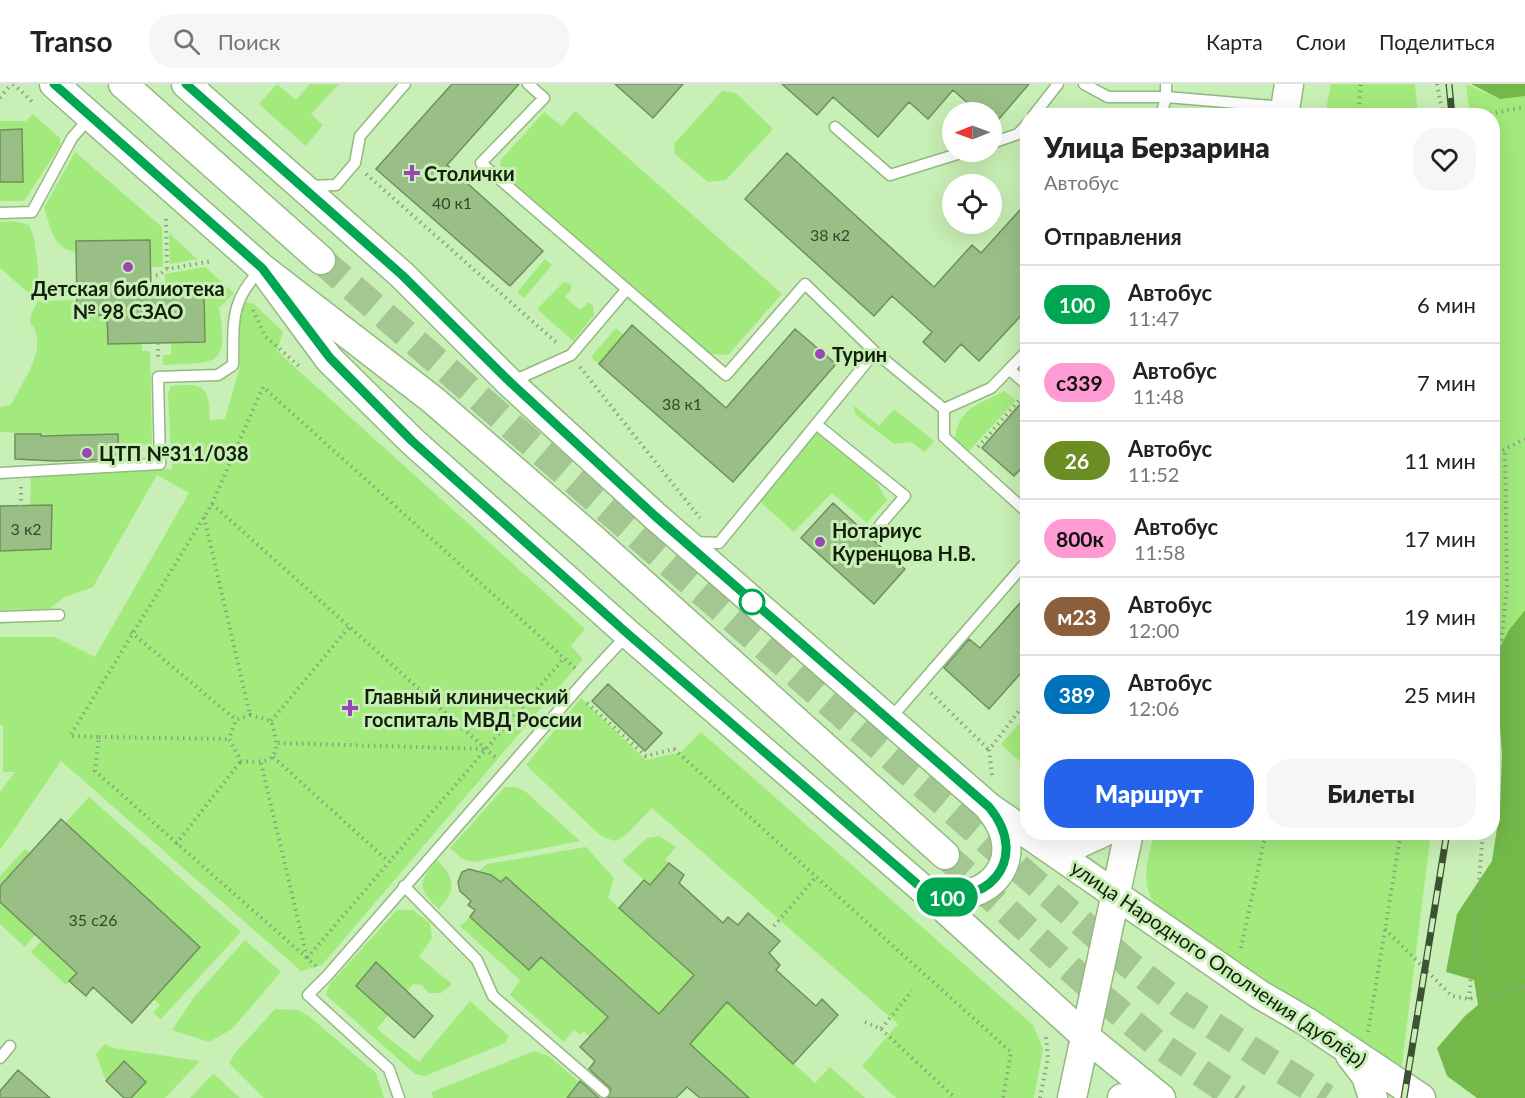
<!DOCTYPE html>
<html lang="ru">
<meta charset="utf-8">
<style>
body{margin:0;font-family:Lato,sans-serif;background:#f6f6f6;color:#222;height:100vh;display:flex;flex-direction:column;font-size:22px;white-space:nowrap}
*{box-sizing:border-box;margin:0}
p{font-size:20px;color:#767676}
.icon{flex:none;width:33px;height:33px;fill:none;stroke:currentColor;stroke-width:2;stroke-linecap:round;stroke-linejoin:round}
.map{position:relative;flex:1;overflow:hidden}
.sheet{position:absolute;left:1020px;top:24px;width:480px;height:732px;display:flex;flex-direction:column;background:#fff;border-radius:24px;box-shadow:0 6px 24px #0002}
.sheet>*{flex:none}
.badge{padding:0 12px;border-radius:20px;font-size:21px;line-height:39px}
.needle{width:39px;rotate:269deg}
.tools{position:absolute;left:942px;top:18px;display:grid;gap:12px}
.tools a{display:grid;place-items:center;width:60px;height:60px;border-radius:50%;background:#fff;box-shadow:0 6px 24px #0002;font-size:30px}
.map>.badge{position:absolute;translate:-50% -50%;box-shadow:0 0 0 3px #fff}
h2{padding:0 24px;font-size:22px;line-height:54px}
.round{display:grid;place-items:center;flex:none;width:63px;height:63px;border-radius:24px;background:#f6f6f6}
.overview{display:flex;align-items:center;justify-content:space-between;height:102px;padding:0 24px}
h1{font-size:28px;font-weight:800;line-height:45px}
.primary-button{display:flex;gap:12px;margin-top:auto;padding:12px 24px}
.primary-button a{flex:1;height:69px;border-radius:24px;background:#2563eb;color:#fff;font-size:24px;font-weight:800;line-height:69px;text-align:center}
.primary-button a+a{background:#f6f6f6;color:#222}
ul{padding:0;list-style:none}
li{display:flex;align-items:center;gap:18px;height:78px;padding:0 24px;border-top:2px solid #e0e0e0}
li div{flex:1}
li b{display:block;font-size:22px}
li em{font-style:normal}
li .badge{min-width:66px;font-weight:700;text-align:center}
header{display:flex;align-items:center;gap:36px;box-sizing:border-box;height:84px;padding:0 30px;background:#fff;border-bottom:2px solid #e0e0e0}
header strong{font-size:28px}
nav{display:flex;gap:33px;margin-inline-start:auto;font-size:21px}
.search{width:420px;height:54px;background:#f6f6f6;display:flex;align-items:center;gap:15px;box-sizing:border-box;padding:0 21px;border-radius:24px;color:#767676;font-size:22px}
.map>svg:first-child{display:block}
.green{fill:#a3ea7d}
.forest{fill:#73b94a}
.building{fill:#99bf87;stroke:#6d915b;stroke-width:1.5}
.lines{fill:none;stroke-linecap:round;stroke-linejoin:round}
.secondary-tunnel{stroke:#a4c693;stroke-width:28;stroke-dasharray:28 14;stroke-linecap:butt}
.lane-casing{stroke:#93b981;stroke-width:13}
.secondary-casing{stroke:#93b981;stroke-width:31}
.path{stroke:#87a578;stroke-width:4;stroke-dasharray:1.5 4.5;stroke-linecap:butt}
.lane{stroke:#fff;stroke-width:10}
.secondary{stroke:#fff;stroke-width:28}
.rail-casing{stroke:#3d5134;stroke-width:7}
.rail{stroke:#c8efb5;stroke-width:4.5;stroke-dasharray:14;stroke-linecap:butt}
.line-casing{stroke:#fff;stroke-width:14}
.line{stroke:#00a651;stroke-width:9}
.poi-dot{fill:#9847b7;stroke:#c8efb5;stroke-width:2}
.stop-dot{fill:#fff;stroke:#00a651;stroke-width:3}
.labels{text-anchor:middle;dominant-baseline:central;stroke-width:6;stroke-linejoin:round;paint-order:stroke}
.number-label{font-size:16px;fill:#34482a}
.poi-label{font-size:20px;font-weight:bold;fill:#12200b;stroke:#c8efb5;text-anchor:start}
.street-label{font-size:20px;fill:#12200b;stroke:#c8efb5}
</style>
<header>
<strong>Transo</strong>
<div class="search"><svg class="icon" aria-label="search" viewBox="0 0 24 24"><circle cx="10" cy="10" r="6"/><path d="M15 15l6 6"/></svg>Поиск</div>
<nav><a>Карта</a><a>Слои</a><a>Поделиться</a></nav>
</header>
<div class="map">
<svg width="1525" height="1014" viewBox="0 0 1525 1014">
<rect width="100%" height="100%" fill="#c8efb5"/>
<path class="green" d="M277,0L296,16L310,0H339L311,30L323,41L306,62L259,20Z
M1331,0H1415L1418,31H1325Z
M1466,0L1500,15L1525,12V526L1509,546L1493,577L1496,409L1492,346V32L1470,31Z
M722,7L736,9L773,45L726,96L708,98L675,70L674,60Z
M575,27L782,210L728,271L711,270L501,88L500,77L544,28L562,42Z
M33,30L60,54V62L24,117H0V98L23,97L22,46H0V37H26Z
M75,68L162,143L163,183H150V156L76,157V168C51,163 52,145 44,124Z
M14,137L29,141L34,153L38,182V217L77,216V232L107,231L108,260L142,259V267H150L152,361L119,362L118,350L54,351L0,348V323L11,321C22,298 51,261 30,239L31,230L38,217L0,184V138Z
M169,149L197,175L170,180Z
M545,175L552,181L524,214L517,208Z
M205,183L234,209L219,224C229,284 218,278 163,281V271H171V259L205,258L204,210H151L150,200H165V190Z
M564,198L571,200V206L565,213L580,226L589,218L593,222L594,231L573,257L537,225Z
M246,218L254,220L283,248L277,267L585,545L571,562L583,575L322,881L301,887L61,677L0,766V708L15,688H3V641H0V553H55L95,573L189,409L157,391L93,503L65,513L49,525L0,526V467L51,465L52,421H30L31,393L172,385L168,310L171,302C204,299 209,302 210,336L225,335L240,282L239,227Z
M616,244L624,251L599,280L591,273Z
M1004,307L1016,316L969,367L955,355C959,323 978,321 1004,307Z
M854,322L879,342L894,325L934,357L925,368L911,358L894,360L855,330Z
M815,347L875,396L887,416L867,439L832,409L794,448L757,415Z
M581,614L646,676L681,668L701,648L1033,941L1043,965L1034,1014H896L862,982L898,940L652,724L625,752L614,757L601,752L526,681Z
M1027,631V684L1001,660Z
M505,703H516L526,708L580,757L474,778L462,775L450,764Z
M89,713L241,848L161,935L153,929L160,921L153,915L200,863L65,739Z
M1154,749H1431L1401,987L1157,822C1138,801 1149,773 1154,749Z
M659,752L676,763L665,776L669,779L650,801L622,777L647,754Z
M586,763L614,794L608,814L694,892L659,931L507,793L501,798L478,788L487,780Z
M25,765L30,769L0,802V792Z
M437,776C456,794 456,806 439,825C417,805 418,798 437,776Z
M0,818L35,851L25,863L0,840Z
M397,826H413L430,839L432,854L419,873L452,900L441,909H429L421,901L413,900L377,945L419,978L470,917L509,952L505,959L425,992L415,990L326,911L329,901Z
M470,833L529,885L541,873L613,938L590,953L584,947L580,951L574,946L564,958L510,911L520,896L460,842Z
M42,856L77,889L66,901L31,868Z
M245,856L281,888L232,945L209,958L172,946L195,912Z
M727,918L815,999L830,983L865,1014H749L690,960Z
M275,925L298,926L310,933L376,989L384,1014H264L229,979L236,968Z
M105,960L113,964L200,977L165,1014H124L106,997L96,970Z
M534,967L549,972L585,1003L574,1004L570,1014H433L432,1008Z
M213,990H214L240,1014H190Z"/>
<path class="forest" d="M1471,0H1525V12L1500,15Z
M1525,526V1014H1477L1447,992L1437,964L1465,932L1478,921L1474,896L1446,888L1457,830L1492,777L1500,725L1502,671L1499,627L1493,602V577L1509,546Z"/>
<path class="building" d="M452,0H519L447,81L543,167L510,202L376,85Z
M615,0H683L653,34Z
M782,0H1029L992,43V28H978L953,6L928,35L909,18L878,53L833,13L817,31Z
M22,45L23,98H0V46Z
M787,69L934,203L972,161L981,169L1028,117V224L979,277L961,260L945,278L923,258L932,248L892,212L874,232L745,115Z
M150,156L151,210H204L205,258L108,260L107,231L77,232L76,157Z
M632,241L726,324L795,245L836,280L733,398L599,280Z
M1028,311V377L1014,392L982,364Z
M15,350H41V352L118,350L119,375L55,377L15,375Z
M833,419L905,485L874,520L801,454Z
M52,421L51,465L0,467V422Z
M1028,510V581L989,625L944,584L969,555L980,564Z
M608,600L662,649L645,667L592,617Z
M61,735L200,863L132,939L93,903L86,912L69,897L77,889L0,818V802Z
M669,779L684,791L679,799L723,839L728,833L738,841L748,829L780,857L769,869L780,881L776,886L816,922L822,915L838,931L793,980L727,918L690,960L749,1014H700L687,1003L676,1014H608L611,1005L589,985L595,977L580,963L608,933L541,873L529,886L470,833L475,826L468,821L471,817L460,807L458,798L462,788L469,785L491,791L501,798L506,793L659,930L694,891L619,824L644,796L650,801Z
M376,878L433,932L414,954L356,902Z
M124,977L146,998L131,1014H124L106,997Z
M18,986L50,1014H0V1007Z
M580,997L599,1014H600H567Z"/>
<g class="lines">
<path class="secondary-tunnel" d="M321,176L1131,882L1181,921L1326,1014
M945,771L1105,916L1155,958L1238,1014"/>
<g class="lane-casing">
<path id="lane" d="M528,0L544,14L481,79L726,291L805,200L875,268L719,459L695,458
M1084,0L1108,13H1166V0
M1033,32L1058,0
M1161,32L1166,13L1283,23
M835,43L890,91L964,68
M992,59L1018,50L1028,39
M308,102L336,101L355,79L360,52L405,0
M0,129L32,128L72,54L90,33
M875,268L944,325L991,304L1028,266
M1009,285L1028,302
M511,298L571,271L627,205
M944,325V353L1028,429
M816,340L905,412L880,441
M0,389L160,380L158,293L218,291L233,281C234,236 229,219 262,184
M0,533L59,531
M888,625L896,628L1028,476
M404,802L477,876L493,912L604,1008
M0,974L10,962
M399,1014L389,985L308,911L327,892L587,594L628,550"/>
</g>
<g class="secondary-casing">
<path id="secondary" d="M54,0L262,184L433,316L591,453L945,771
M123,0L321,176
M186,0L402,191L510,299L655,432L989,723L1259,910L1307,938L1421,1014
M1284,32L1289,0
M262,184L329,275L412,357L628,550L924,806L1086,953L1161,1014
M1042,757L1076,761L1104,748
M924,806C985,829 1033,776 990,725
M1350,971L1366,992L1373,1014
M1072,1014L1129,748
M1122,1014H1138"/>
</g>
<path class="path" d="M13,0L35,20
M1437,0L1443,32
M0,14L11,0
M1358,32L1361,0
M1478,32L1525,23
M366,90L558,260
M166,135L167,185
M150,192L159,191L167,185L213,177
M253,226L265,252L301,284
M158,259V277
M580,283L700,434
M978,363L1021,314
M1492,372L1525,355
M21,403V422
M212,420L495,673
M204,433L250,631
M131,548L236,636
M931,609L989,666
M587,619L646,672L674,665L1011,968L1003,1014
M250,631L271,637C281,669 278,681 241,677L229,655L236,636Z
M271,637L350,542
M1492,652L1507,502L1505,365
M99,653L229,655
M278,659L486,665
M273,673L388,777
M261,679L307,874
M992,691L989,666L1028,615
M176,760L241,677
M774,842L816,793
M1385,845L1452,912L1469,915L1525,903
M1241,864L1266,748
M307,874L564,574
M316,882L95,687L99,653L70,652L212,420L263,303L575,584
M1469,915L1483,748
M865,938L881,945L912,907
M881,945L955,1014
M1368,948L1401,748
M1040,1014L1048,974L1046,953"/>
<use href="#lane" class="lane"/>
<use href="#secondary" class="secondary"/>
<g class="rail-casing">
<path id="rail" d="M1449,0L1452,32
M1404,1014L1447,748"/>
</g>
<use href="#rail" class="rail"/>
</g>
<g class="lines">
<g class="line-casing">
<path id="line" d="M54,0L262,184L330,274L412,357L628,550L924,806C985,829 1033,776 989,723L655,432L510,298L402,191L186,0"/>
</g>
<use href="#line" class="line"/>
</g>
<g class="poi-dot">
<path d="M409 80h6v6h6v6h-6v6h-6v-6h-6v-6h6z"/>
<circle cx="128" cy="183" r="6"/>
<circle cx="820" cy="270" r="6"/>
<circle cx="87" cy="369" r="6"/>
<circle cx="820" cy="458" r="6"/>
<path d="M347 615h6v6h6v6h-6v6h-6v-6h-6v-6h6z"/>
</g>
<circle class="stop-dot" cx="752" cy="518" r="12"/>
<g class="labels">
<g class="number-label">
<text x="452" y="118">40 к1</text>
<text x="830" y="150">38 к2</text>
<text x="682" y="319">38 к1</text>
<text x="26" y="444">3 к2</text>
<text x="93" y="835">35 с26</text>
</g>
<g class="poi-label">
<text x="424" y="89">Столички</text>
<text x="128" y="204" text-anchor="middle">Детская библиотека<tspan x="128" dy="23">№ 98 СЗАО</tspan></text>
<text x="832" y="270">Турин</text>
<text x="99" y="369">ЦТП №311/038</text>
<text x="832" y="446">Нотариус<tspan x="832" dy="23">Куренцова Н.В.</tspan></text>
<text x="364" y="612">Главный клинический<tspan x="364" dy="23">госпиталь МВД России</tspan></text>
</g>
<g class="street-label">
<text transform="translate(1219 879) rotate(34)">улица Народного Ополчения (дублёр)</text>
</g>
</g>
</svg>
<div class="tools">
<a><svg class="needle" viewBox="-14 -14 28 28"><path d="M0-13l5 13h-10z" fill="#e53935"/><path d="M0 13l5-13h-10z" fill="#767676"/></svg></a>
<a><svg class="icon" aria-label="locate" viewBox="0 0 24 24"><circle cx="12" cy="12" r="6"/><path d="M12 2v4M12 18v4M2 12h4M18 12h4"/></svg></a>
</div>
<b class="badge" style="left:947px;top:813px;background:#00a651;color:#fff">100</b>
<section class="sheet">
<div class="overview"><div><h1>Улица Берзарина</h1><p>Автобус</p></div><a class="round"><svg class="icon" aria-label="heart" viewBox="0 0 24 24"><path d="M12 20l-8-8c-3-5 5-10 8-4 3-6 11-1 8 4z"/></svg></a></div>
<h2>Отправления</h2>
<ul>
<li><span class="badge" style="background:#00a651;color:#fff">100</span><div><b>Автобус</b><p>11:47</p></div><em>6 мин</em></li>
<li><span class="badge" style="background:#ff9ad2;color:#111">с339</span><div><b>Автобус</b><p>11:48</p></div><em>7 мин</em></li>
<li><span class="badge" style="background:#6b8e23;color:#fff">26</span><div><b>Автобус</b><p>11:52</p></div><em>11 мин</em></li>
<li><span class="badge" style="background:#ff9ad2;color:#111">800к</span><div><b>Автобус</b><p>11:58</p></div><em>17 мин</em></li>
<li><span class="badge" style="background:#8b5e3c;color:#fff">м23</span><div><b>Автобус</b><p>12:00</p></div><em>19 мин</em></li>
<li><span class="badge" style="background:#0072bc;color:#fff">389</span><div><b>Автобус</b><p>12:06</p></div><em>25 мин</em></li>
</ul>
<div class="primary-button"><a>Маршрут</a><a>Билеты</a></div>
</section>
</div>
